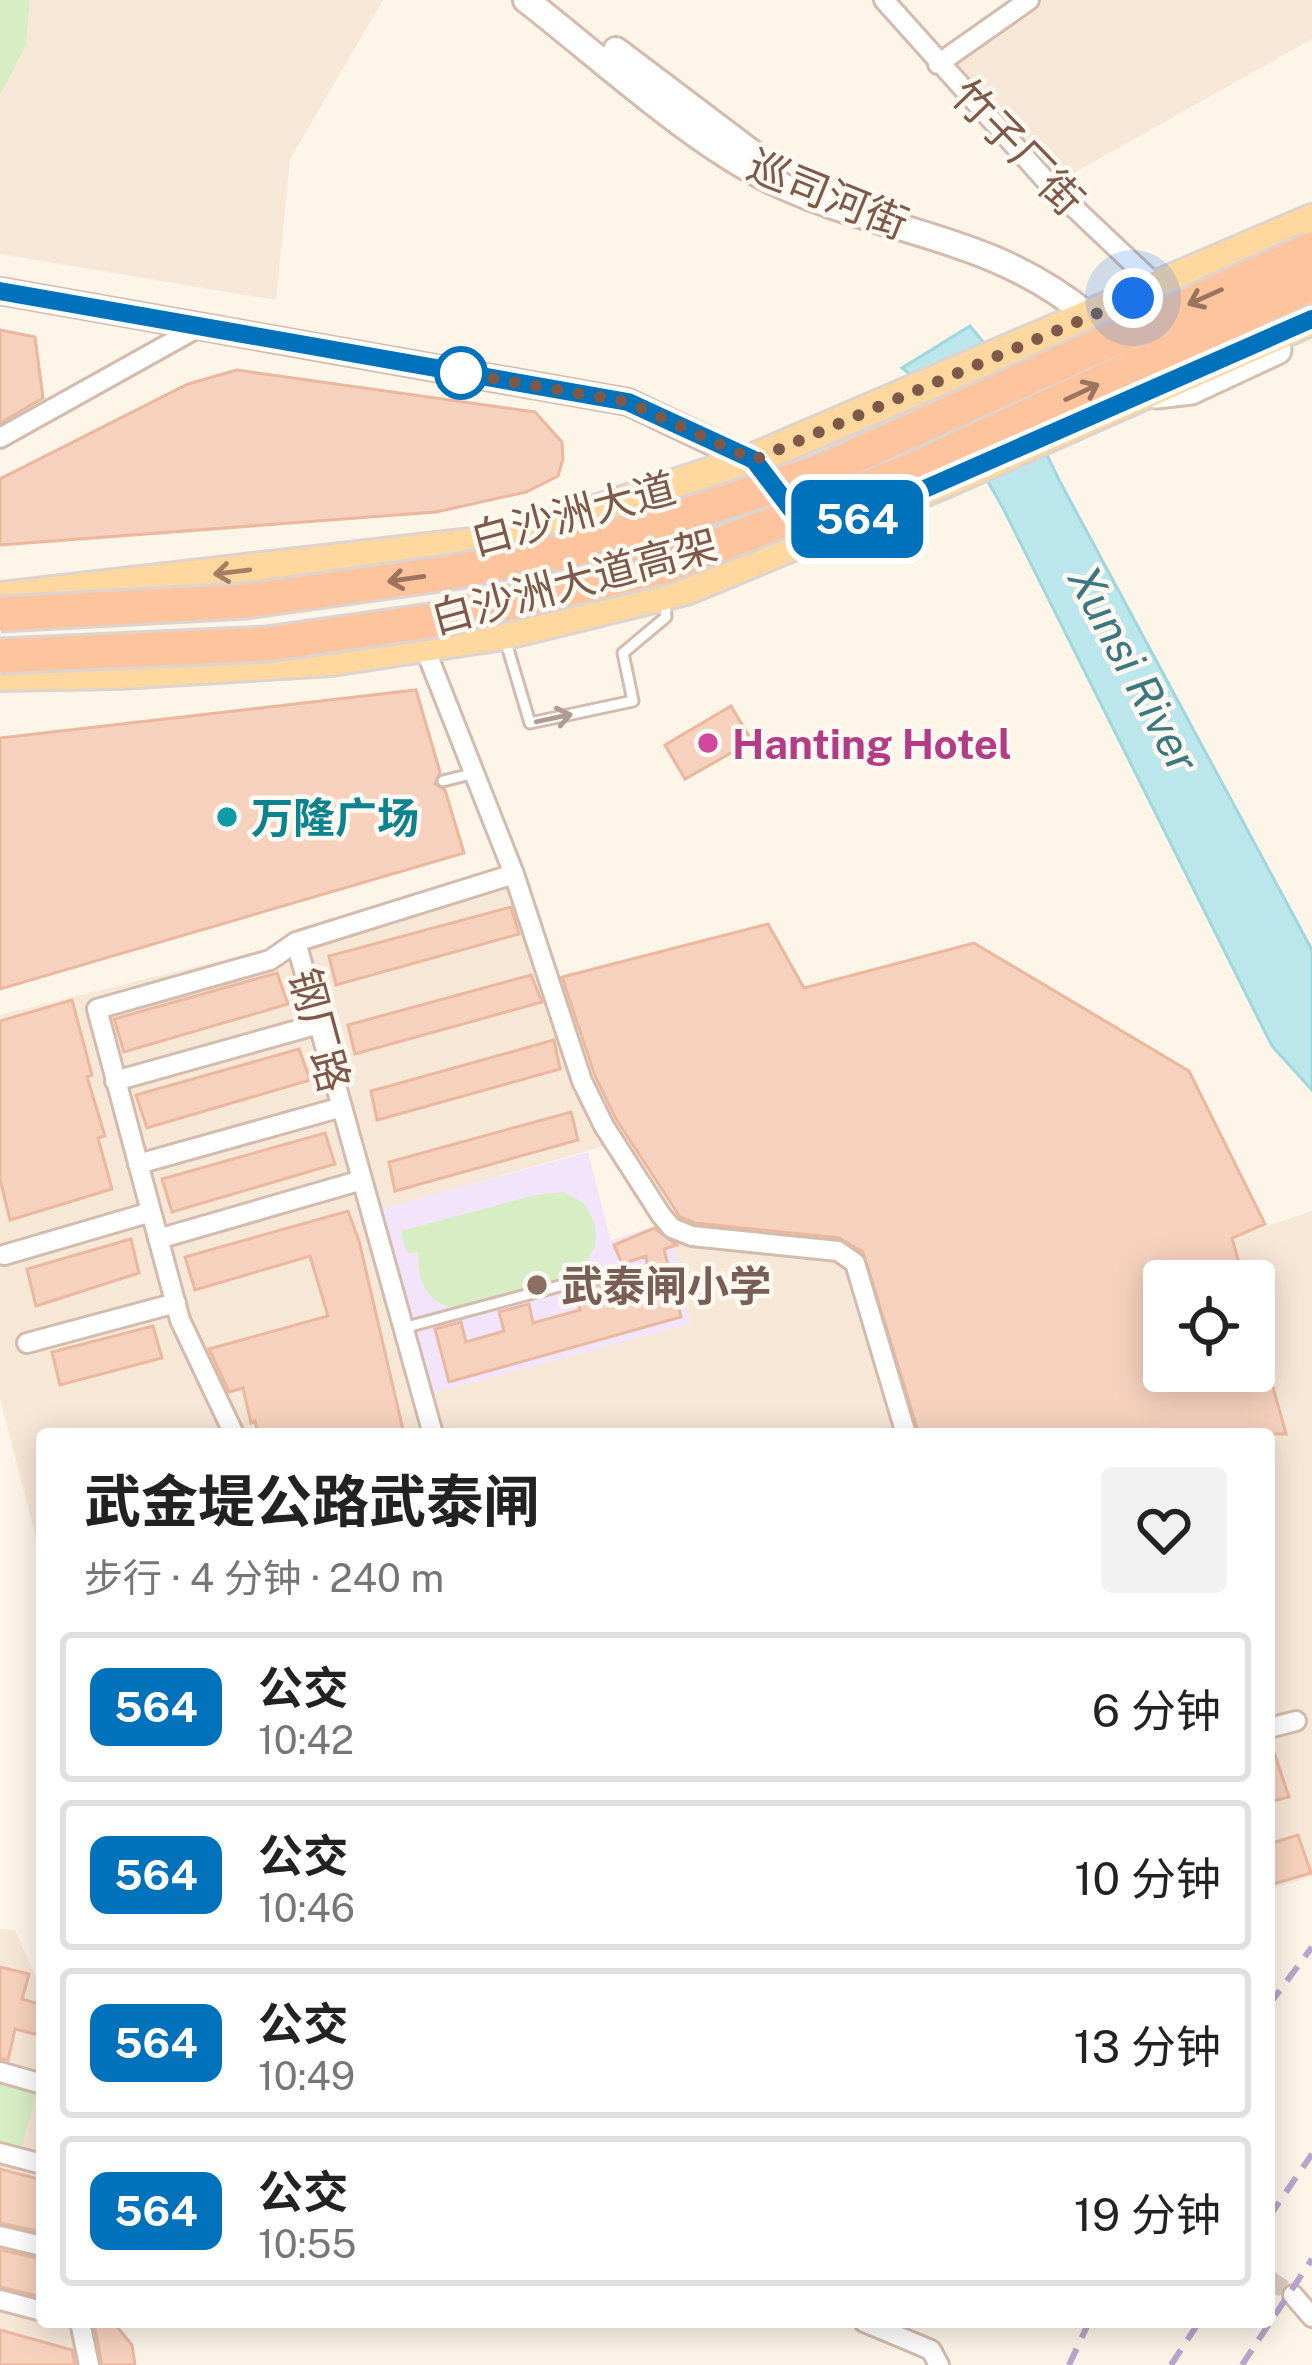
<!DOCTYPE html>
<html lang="zh">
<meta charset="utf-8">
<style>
body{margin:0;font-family:"Public Sans","Noto Sans SC",sans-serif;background:#f2f2f2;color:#222;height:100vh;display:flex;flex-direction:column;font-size:45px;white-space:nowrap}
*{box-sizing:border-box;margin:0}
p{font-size:39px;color:#767676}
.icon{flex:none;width:66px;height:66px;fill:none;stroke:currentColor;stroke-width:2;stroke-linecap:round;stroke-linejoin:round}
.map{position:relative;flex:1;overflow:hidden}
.panel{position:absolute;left:36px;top:1428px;width:1239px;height:900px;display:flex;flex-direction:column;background:#fff;border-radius:12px;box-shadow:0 6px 30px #0003}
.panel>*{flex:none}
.badge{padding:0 24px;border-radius:18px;font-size:42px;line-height:78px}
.buttons{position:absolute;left:1143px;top:1260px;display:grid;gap:24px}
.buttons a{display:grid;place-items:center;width:132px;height:132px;border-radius:12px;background:#fff;box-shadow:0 6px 30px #0003;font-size:60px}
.you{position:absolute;width:60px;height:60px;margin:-30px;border:9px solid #fff;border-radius:50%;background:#1a73e8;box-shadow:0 0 0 18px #1a73e833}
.map>.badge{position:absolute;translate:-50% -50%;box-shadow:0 0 0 6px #fff}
.round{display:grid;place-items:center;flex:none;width:126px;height:126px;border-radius:12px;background:#f2f2f2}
.summary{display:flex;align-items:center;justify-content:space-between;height:204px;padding:0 48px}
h1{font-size:57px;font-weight:700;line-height:90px}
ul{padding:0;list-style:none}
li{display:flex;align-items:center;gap:36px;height:150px;margin:0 24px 18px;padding:0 24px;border:6px solid #e0e0e0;border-radius:12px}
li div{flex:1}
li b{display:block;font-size:45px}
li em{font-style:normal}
li .badge{min-width:132px;font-weight:700;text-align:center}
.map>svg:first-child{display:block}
.residential{fill:#f7e7d7}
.education{fill:#f2e5fb}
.green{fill:#d7eec5}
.water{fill:#bbe6eb;stroke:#a0d6de;stroke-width:3}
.building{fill:#f6d2be;stroke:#ebb79d;stroke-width:3}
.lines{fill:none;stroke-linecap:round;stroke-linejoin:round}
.minor-tunnel{stroke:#decec1;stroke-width:18;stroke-dasharray:18 9;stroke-linecap:butt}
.service-casing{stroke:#d3bcad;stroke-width:15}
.minor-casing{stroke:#d3bcad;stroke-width:24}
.tertiary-casing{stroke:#d3bcad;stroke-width:30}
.secondary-casing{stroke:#d8beac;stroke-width:33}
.primary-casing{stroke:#ddd4d0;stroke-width:36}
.service{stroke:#fff;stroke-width:9}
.minor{stroke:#fff;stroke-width:18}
.tertiary{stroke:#fff;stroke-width:24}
.secondary{stroke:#fff;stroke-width:27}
.primary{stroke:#ffd89f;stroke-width:30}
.rail{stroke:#b8a5cb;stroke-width:6;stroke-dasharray:18 12;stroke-linecap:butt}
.trunk-bridge-casing{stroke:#ddd4d0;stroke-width:39;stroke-linecap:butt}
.trunk-bridge{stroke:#fec49d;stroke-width:33}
.oneway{stroke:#9c745e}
.oneway2{stroke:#a37f63}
.oneway3{stroke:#b09b92}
.line-casing{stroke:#fff;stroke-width:27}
.line{stroke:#0072bc;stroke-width:18}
.walk{stroke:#7c5949;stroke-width:12;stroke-dasharray:0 21.6}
.stop-dot{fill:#fff;stroke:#0072bc;stroke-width:6}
.hotel-dot{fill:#d1479c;stroke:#fff9f1;stroke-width:4.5}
.culture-dot{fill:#0f9aa8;stroke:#fff9f1;stroke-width:4.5}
.education-dot{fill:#8d6e63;stroke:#fff9f1;stroke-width:4.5}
.labels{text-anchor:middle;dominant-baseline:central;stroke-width:9;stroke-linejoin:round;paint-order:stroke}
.street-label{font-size:42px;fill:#7c5949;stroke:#fff9f1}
.hotel-label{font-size:42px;font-weight:bold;fill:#b23c85;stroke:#fff9f1;text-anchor:start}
.culture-label{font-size:42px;font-weight:bold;fill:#0d838f;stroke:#fff9f1;text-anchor:start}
.education-label{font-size:42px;font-weight:bold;fill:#785e54;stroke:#fff9f1;text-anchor:start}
.water-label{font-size:45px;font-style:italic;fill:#3a7982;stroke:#fff9f1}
</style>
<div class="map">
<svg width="1312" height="2365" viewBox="0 0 1312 2365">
<rect width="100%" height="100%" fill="#fef5e9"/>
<path class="residential" d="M30,0H383L290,159L276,300L0,254V96L26,45Z
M1029,0H1312V39L1063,179L1048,183L938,64Z
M514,874L615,1143L372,1213L690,1324L672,1228L838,1251L855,1263L906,1434H42V1561L0,1398V1015L296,942Z
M1312,1211V1877L1269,1889V1439L1286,1433L1254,1319V1281H1244L1232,1238Z
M0,1929L15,1930L42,1991V2322H113L132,2345L135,2365H0Z"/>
<path class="education" d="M588,1152L611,1240L657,1226L672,1228L690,1324L422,1396L371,1212Z"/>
<path class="green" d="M0,0H30L26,45L0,96Z
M563,1192L584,1203C635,1279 511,1295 464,1308C429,1310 417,1282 418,1252L407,1253L401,1231L535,1195Z
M0,2072L39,2083L19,2158L0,2153Z"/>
<path class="water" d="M970,326L1005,368L1059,480L1312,950V1090L1272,1046L1003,508L940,398L902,368Z"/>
<path class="building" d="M0,330L35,337L43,398L0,423Z
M237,370L535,412L562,442L563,459L558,476L526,492L436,512L0,545V479L188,384Z
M416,690L440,772L435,784L445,790L464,853L0,989V738Z
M731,706L752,741L685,779L665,745Z
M511,907L519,934L336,985L329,956Z
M768,924L804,988L974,943L1189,1071L1265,1224L1232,1238L1244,1281H1164V1371H1254V1337H1259L1286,1434H919L863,1252L839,1238L695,1223L680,1217L616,1119L595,1076L562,977Z
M277,973L288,1004L124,1052L114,1019Z
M531,975L542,1002L355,1054L348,1025Z
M72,1000L92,1075L87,1077L105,1136L98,1138L112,1189L10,1220L0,1179V1021Z
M554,1040L560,1069L377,1120L371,1091Z
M299,1049L310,1080L147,1128L136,1095Z
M571,1112L578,1140L395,1191L389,1162Z
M325,1133L335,1164L172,1212L162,1179Z
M348,1211L359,1241L403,1430L390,1434H258L255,1421L251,1423L243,1388L229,1392L209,1349L328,1316L310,1256L195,1290L185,1257Z
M654,1228L677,1245L664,1249L681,1317L449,1382L435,1329L461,1322L466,1342L504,1331L499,1312L529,1304L533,1323L580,1310L575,1291L601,1284L608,1307L651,1294L646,1256L622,1264L614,1245Z
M131,1239L139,1273L36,1306L27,1269Z
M153,1326L162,1358L60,1385L52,1352Z
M1272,1746L1289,1797L1269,1802V1747Z
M1298,1835L1311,1873L1269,1885V1844Z
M0,1967L29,1974L22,1999L42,2005L39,2035L15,2029L8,2060L0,2059Z
M0,2169L42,2180V2232L0,2223Z
M0,2250L42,2259V2297L0,2287Z
M113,2322L132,2345L135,2365H102L94,2323Z
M0,2330L72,2350L75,2365H0Z"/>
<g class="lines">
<path class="minor-tunnel" d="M1269,2279L1293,2295"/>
<g class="service-casing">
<path id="service" d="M505,639L530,723L633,701L623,653L666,617L665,601
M443,781L475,773
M403,1328L608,1273"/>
</g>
<g class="minor-casing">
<path id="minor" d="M884,0L1048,183L1159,288
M938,64L1029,0
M0,438L199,327
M424,646L514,874L296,942L433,1434
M514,874L582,1081L604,1126L661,1215L672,1228L692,1236L838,1251L855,1263L906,1434
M115,1081L319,1024
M138,1164L342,1107
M158,1239L362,1180
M4,1255L151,1212
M27,1343L176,1303
M234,1434L180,1320L97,1009L270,960L296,942
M1269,1728L1296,1721
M0,2072L39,2083
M0,2153L42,2164
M0,2236L42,2246
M1293,2295L1312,2317
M0,2300L42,2311
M80,2322L89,2365
M864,2322L931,2350L939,2365"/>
</g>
<g class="tertiary-casing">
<path id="tertiary" d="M526,0C601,58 694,145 778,184C888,235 989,234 1089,316
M616,50L751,152
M0,291L628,402L758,464"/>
</g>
<g class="secondary-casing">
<path id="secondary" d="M1156,394L1191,390L1277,350"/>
</g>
<g class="primary-casing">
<path id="primary" d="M0,598L507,540L754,459L1312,220
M0,675L119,673L331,660L503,634L686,589L947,481L1312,319"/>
</g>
<use href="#service" class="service"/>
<use href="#minor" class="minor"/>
<use href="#tertiary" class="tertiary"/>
<use href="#secondary" class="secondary"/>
<use href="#primary" class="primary"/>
<path class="rail" d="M1269,2005L1312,1947
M1269,2217L1312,2154
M1069,2365L1089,2322
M1171,2365L1199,2322
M1242,2365L1312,2259"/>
<g class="trunk-bridge-casing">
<path id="trunk-bridge" d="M0,614L246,601L447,573L584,547L822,471L1312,249
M0,656L267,644L437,620L662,567L908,472L1312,284"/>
</g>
<use href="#trunk-bridge" class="trunk-bridge"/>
</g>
<defs><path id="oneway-shaft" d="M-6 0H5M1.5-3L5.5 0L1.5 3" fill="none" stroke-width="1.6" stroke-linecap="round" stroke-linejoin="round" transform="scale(3)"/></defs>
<g class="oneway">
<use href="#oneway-shaft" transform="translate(1205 297) rotate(156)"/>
<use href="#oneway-shaft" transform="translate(1082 392) rotate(-25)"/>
<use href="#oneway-shaft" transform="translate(406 579) rotate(172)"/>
</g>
<use class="oneway2" href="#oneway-shaft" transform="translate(232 572) rotate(173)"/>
<use class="oneway3" href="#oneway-shaft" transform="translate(554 718) rotate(-12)"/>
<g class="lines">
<g class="line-casing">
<path id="line" d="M0,291L628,402L754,460L813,538L1312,319"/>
</g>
<use href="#line" class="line"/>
<path class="walk" d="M461,373L456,372L628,402L754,460L1133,298"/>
</g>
<circle class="stop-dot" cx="461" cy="373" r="24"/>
<circle class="hotel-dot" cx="708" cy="743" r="12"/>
<circle class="culture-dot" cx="227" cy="817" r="12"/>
<circle class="education-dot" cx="537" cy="1285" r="12"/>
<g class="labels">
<g class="street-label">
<text transform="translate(1018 147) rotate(46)">竹子厂街</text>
<text transform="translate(828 194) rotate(22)">巡司河街</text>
<text transform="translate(573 513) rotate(-15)">白沙洲大道</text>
<text transform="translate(574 581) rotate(-15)">白沙洲大道高架</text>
<text transform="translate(320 1030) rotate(75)">钢厂路</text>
</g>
<g class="hotel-label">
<text x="732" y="743">Hanting Hotel</text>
</g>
<g class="culture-label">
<text x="251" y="817">万隆广场</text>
</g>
<g class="education-label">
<text x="561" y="1285">武泰闸小学</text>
</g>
<g class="water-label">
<text transform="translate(1134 669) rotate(62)">Xunsi River</text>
</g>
</g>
</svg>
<div class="buttons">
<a><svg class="icon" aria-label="locate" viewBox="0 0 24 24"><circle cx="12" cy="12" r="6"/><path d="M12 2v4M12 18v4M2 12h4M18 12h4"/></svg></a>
</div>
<div class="you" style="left:1133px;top:298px"></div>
<b class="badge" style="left:857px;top:519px;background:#0072bc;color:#fff">564</b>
<section class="panel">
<div class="summary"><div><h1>武金堤公路武泰闸</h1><p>步行 · 4 分钟 · 240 m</p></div><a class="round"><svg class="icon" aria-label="heart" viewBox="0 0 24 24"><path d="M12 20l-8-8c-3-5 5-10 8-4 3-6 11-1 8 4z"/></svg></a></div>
<ul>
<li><span class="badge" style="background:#0072bc;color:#fff">564</span><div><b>公交</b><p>10:42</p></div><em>6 分钟</em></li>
<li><span class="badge" style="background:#0072bc;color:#fff">564</span><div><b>公交</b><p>10:46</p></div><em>10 分钟</em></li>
<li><span class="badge" style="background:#0072bc;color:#fff">564</span><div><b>公交</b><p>10:49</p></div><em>13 分钟</em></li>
<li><span class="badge" style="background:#0072bc;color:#fff">564</span><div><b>公交</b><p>10:55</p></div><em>19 分钟</em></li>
</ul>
</section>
</div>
